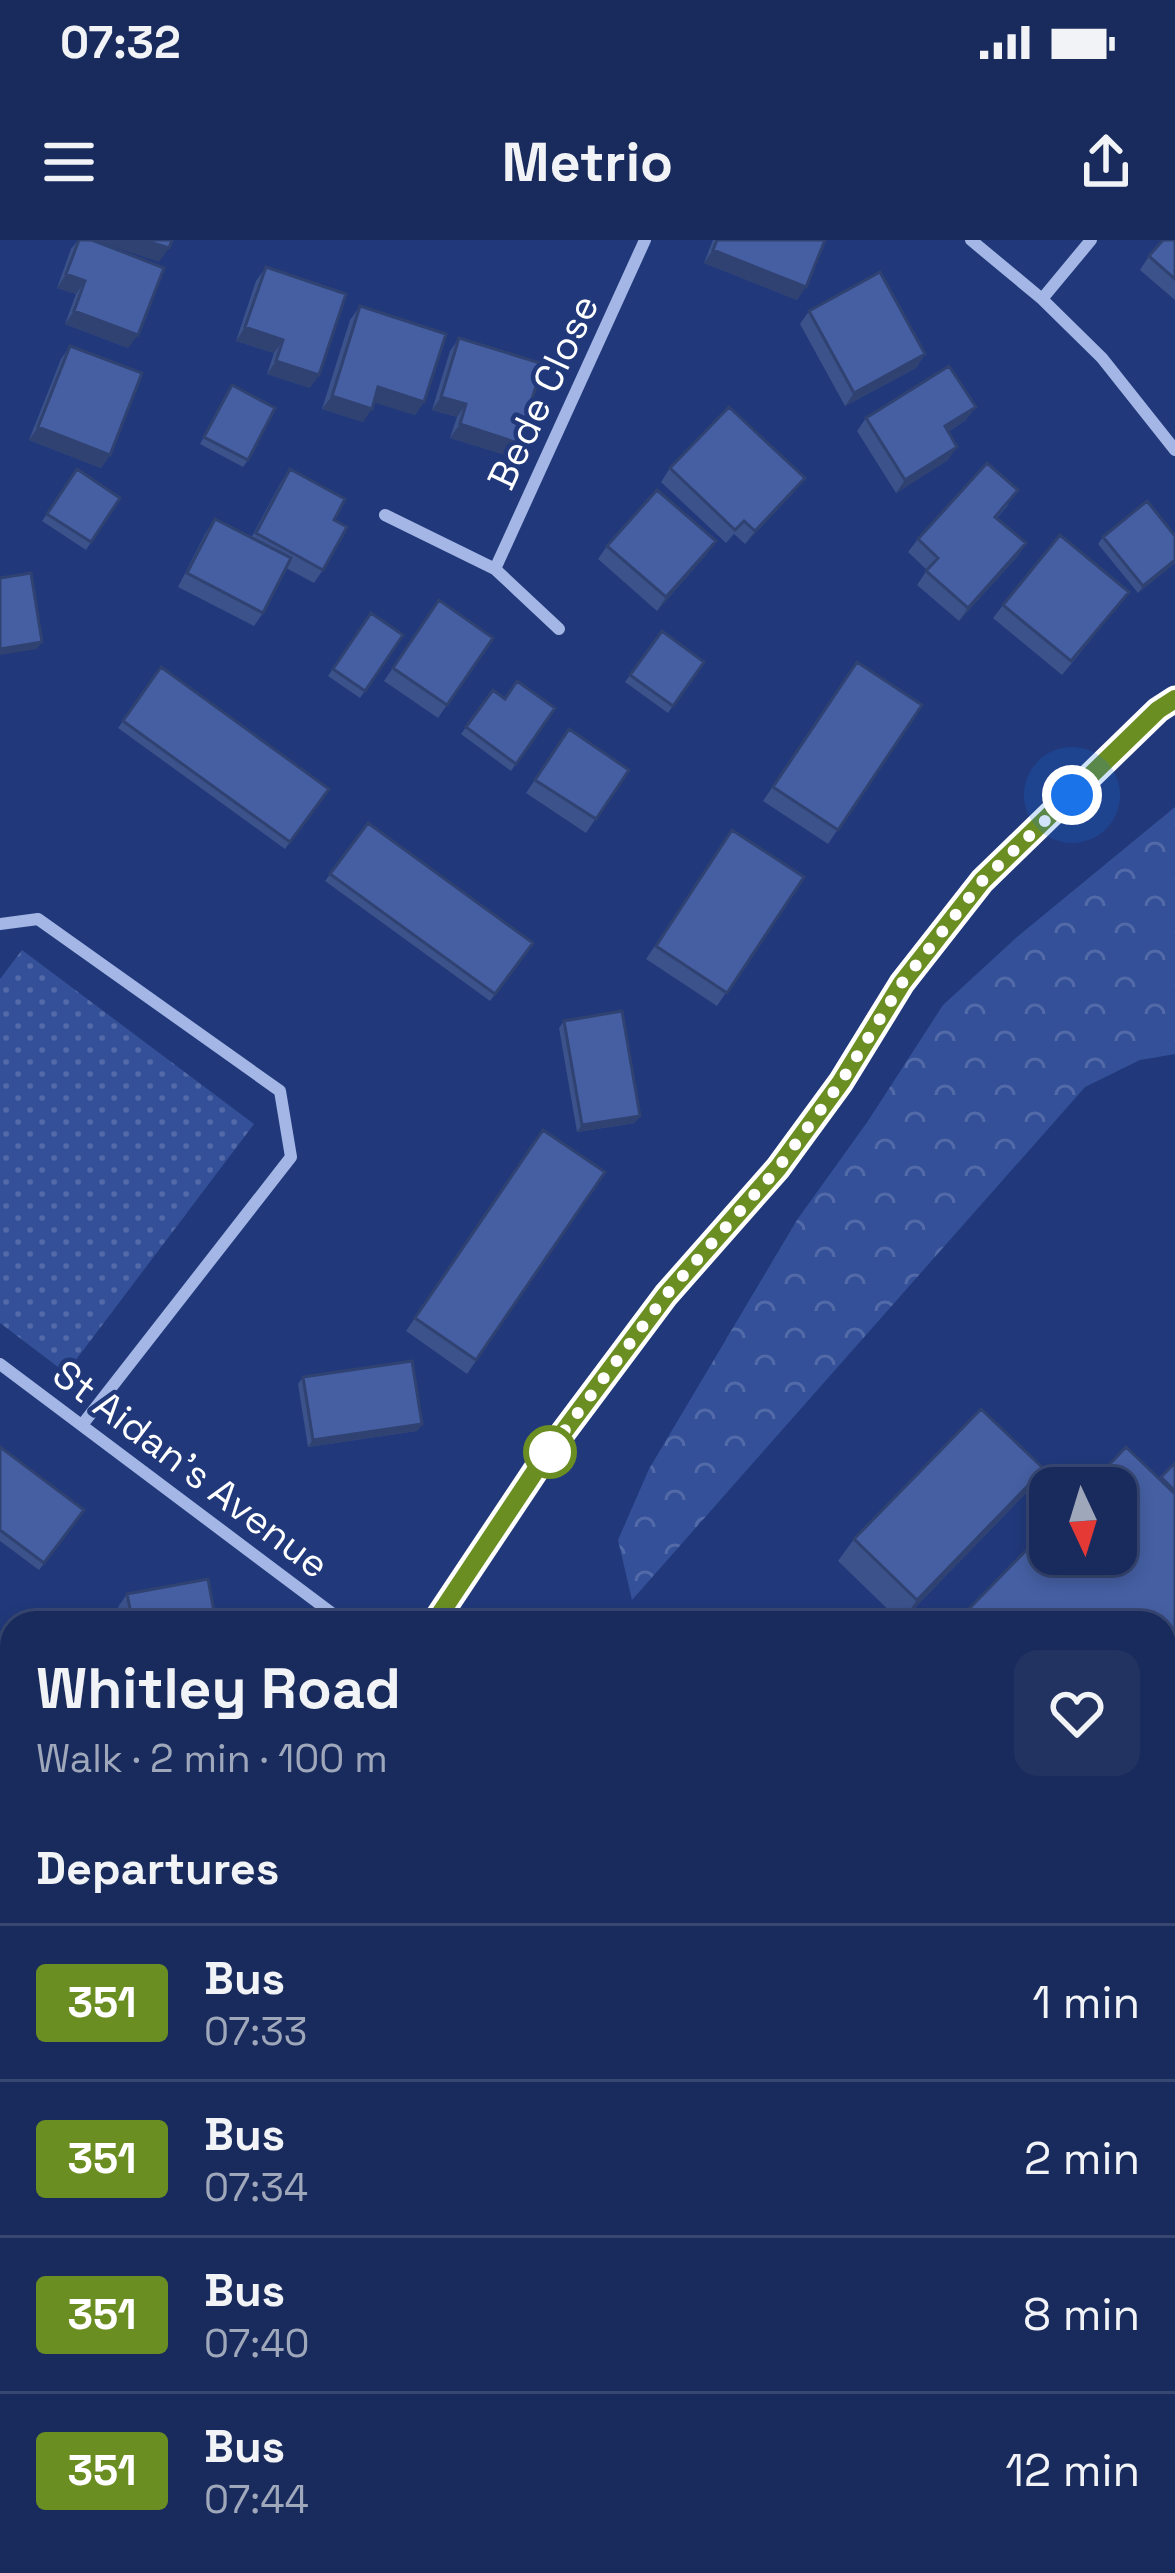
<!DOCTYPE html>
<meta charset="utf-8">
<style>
body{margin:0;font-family:"Space Grotesk",sans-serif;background:#223362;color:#f1f3f6;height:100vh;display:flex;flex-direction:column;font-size:45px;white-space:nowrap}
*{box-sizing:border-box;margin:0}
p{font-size:39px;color:#9fa7bb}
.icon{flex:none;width:66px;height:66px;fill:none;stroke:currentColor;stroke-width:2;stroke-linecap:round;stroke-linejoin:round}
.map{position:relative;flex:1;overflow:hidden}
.details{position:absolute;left:0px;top:1371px;width:1176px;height:963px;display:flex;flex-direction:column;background:#192b5c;border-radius:36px 36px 0 0;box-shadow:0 6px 18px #0003,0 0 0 3px #374772}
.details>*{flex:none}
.badge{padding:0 24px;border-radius:9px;font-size:42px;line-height:78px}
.needle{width:78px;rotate:176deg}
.tools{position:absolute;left:1029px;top:1227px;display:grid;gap:24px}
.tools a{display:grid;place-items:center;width:108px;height:108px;border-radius:24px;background:#192b5c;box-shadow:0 6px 18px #0003,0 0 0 3px #374772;font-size:60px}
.you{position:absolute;width:60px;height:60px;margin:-30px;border:9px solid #fff;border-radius:50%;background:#1a73e8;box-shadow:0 0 0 18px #1a73e833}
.map>.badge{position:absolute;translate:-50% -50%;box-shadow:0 0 0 6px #fff}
h2{padding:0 36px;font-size:45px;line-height:108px}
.round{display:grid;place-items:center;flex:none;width:126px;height:126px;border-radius:24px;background:#223362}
.overview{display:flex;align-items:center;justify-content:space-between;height:204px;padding:0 36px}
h1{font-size:57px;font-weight:700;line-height:90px}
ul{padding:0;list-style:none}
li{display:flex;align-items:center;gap:36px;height:156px;padding:0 36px;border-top:3px solid #374772}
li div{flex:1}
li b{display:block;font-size:45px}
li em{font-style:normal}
li .badge{min-width:132px;font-weight:700;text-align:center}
.status{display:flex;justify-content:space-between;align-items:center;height:84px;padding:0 60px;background:#192b5c;direction:ltr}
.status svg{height:33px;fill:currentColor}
header{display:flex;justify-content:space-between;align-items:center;height:156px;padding:0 36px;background:#192b5c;font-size:54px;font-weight:700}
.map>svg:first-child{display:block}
.grass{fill:url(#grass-dots)}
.forest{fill:url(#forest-crowns)}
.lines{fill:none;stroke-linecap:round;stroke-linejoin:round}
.lane{stroke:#a3b6e5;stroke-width:9}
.street{stroke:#a3b6e5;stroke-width:12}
.secondary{stroke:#ccd7f5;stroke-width:24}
.wall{fill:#3b528b}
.shaded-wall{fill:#304271}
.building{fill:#455fa2;stroke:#304271;stroke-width:3}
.line-casing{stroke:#fff;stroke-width:27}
.line{stroke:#6b8e23;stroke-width:18}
.walk{stroke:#fff;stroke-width:12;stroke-dasharray:0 21.6}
.stop-dot{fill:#fff;stroke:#6b8e23;stroke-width:6}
.labels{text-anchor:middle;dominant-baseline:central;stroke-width:9;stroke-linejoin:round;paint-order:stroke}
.street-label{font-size:39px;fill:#fff;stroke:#21397a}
</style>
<div class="status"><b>07:32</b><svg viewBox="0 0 49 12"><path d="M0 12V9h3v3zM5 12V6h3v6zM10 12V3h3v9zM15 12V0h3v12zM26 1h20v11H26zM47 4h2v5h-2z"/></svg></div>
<header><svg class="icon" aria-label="menu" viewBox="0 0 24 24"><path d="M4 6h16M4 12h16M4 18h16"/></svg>Metrio<svg class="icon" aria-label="share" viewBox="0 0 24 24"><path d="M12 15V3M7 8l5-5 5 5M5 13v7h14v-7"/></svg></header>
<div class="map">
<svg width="1175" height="2333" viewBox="0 0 1175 2333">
<defs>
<pattern id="grass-dots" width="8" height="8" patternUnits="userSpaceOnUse" patternTransform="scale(3)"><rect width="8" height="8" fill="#345098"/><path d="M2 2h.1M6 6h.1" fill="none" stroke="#526aa7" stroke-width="1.8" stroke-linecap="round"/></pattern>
<pattern id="forest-crowns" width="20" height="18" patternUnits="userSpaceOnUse" patternTransform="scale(3)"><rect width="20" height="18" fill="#345098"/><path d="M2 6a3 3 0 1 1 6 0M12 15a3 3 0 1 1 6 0" fill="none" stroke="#526aa7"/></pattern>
</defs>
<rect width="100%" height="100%" fill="#21397a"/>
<path class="grass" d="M22,710L254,884L66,1133L0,1083V739Z"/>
<path class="forest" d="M1175,567V814L1140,820L1085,847L632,1360L618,1300L649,1229L797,980L868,881L943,765L1017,697Z"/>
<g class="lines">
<path class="lane" d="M601,2333L609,2322"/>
<path class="street" d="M971,0L1042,59L1102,118L1175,210
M1042,59L1091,0
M385,275L495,329L559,389
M495,329L645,0
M0,684L38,679L280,851L291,917L82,1185
M0,1124L345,1383
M1164,1937L1175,1945"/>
<path class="secondary" d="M433,1383L544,1218L666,1055L778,928L841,842L902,743L983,641L1158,470L1175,459
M0,1997L12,1980"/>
</g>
<path class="wall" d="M78,0H92L128,108L65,84L76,54L57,48L71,9Z
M713,0H825L797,60L704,23Z
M1175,0V60L1140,30L1149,16Z
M266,27L310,148L267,134L274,113L236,101L256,41Z
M360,66L424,162L415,175L374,162L363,182L322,169L350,80Z
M809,71L925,114L916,128L845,166L800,84Z
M459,98L518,203L509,216L450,198L457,177L432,170L450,111Z
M70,106L110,215L101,228L29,200L61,119Z
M232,145L248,220L243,227L200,204Z
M866,178L966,180L948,192V220L896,253L857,191Z
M670,228L795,251L745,304L734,294L726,303L661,242Z
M77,229L120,258L86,310L42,281Z
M290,229L334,280L323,330L314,343L286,328L263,373L254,386L178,347L206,292L215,279L251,298L281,242Z
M1009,264L997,278L1026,303L1017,317L959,381L917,345L927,330L908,312L918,299Z
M1175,296V323L1138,353L1098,304L1103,297Z
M716,301L706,315L657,371L598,319L607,306Z
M439,360L493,398L438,478L384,441Z
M1003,365H1119L1062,435L993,378Z
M371,373L403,395L360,458L328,436Z
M662,391L704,422L668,473L625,442Z
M857,422L922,465L828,604L763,561Z
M161,427L329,549L285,609L118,488Z
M493,450L505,459L555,468L511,531L461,494Z
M569,489L629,530L586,593L526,553Z
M368,583L533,703L490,761L325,641Z
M732,590L804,637L717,766L646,719Z
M564,781L635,883L577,892L559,788Z
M543,890L605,932L467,1134L406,1091Z
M303,1137L422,1184L417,1191L308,1207L298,1144Z
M0,1207L84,1270L39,1330L0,1301Z
M1175,1223V1582L1164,1572V1383L1160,1239Z
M1028,1251L901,1382L838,1321L854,1299Z
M127,1354L216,1383H121L118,1367Z
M12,1584V1673L0,1669V1607L4,1595Z
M12,2170V2258L10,2261L0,2255V2188Z"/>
<path class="shaded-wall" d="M93,0H143L169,8L159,22Z
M713,10L806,47L797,60L704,23Z
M66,34L85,41L76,54L57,48Z
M74,71L138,95L128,108L65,84Z
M245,87L283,100L274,113L236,101Z
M925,114L916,128L845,166L854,153Z
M276,121L319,135L310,148L267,134Z
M378,147L424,162L415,175L369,161Z
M332,156L372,169L363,182L322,169Z
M441,157L466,164L457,177L432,170Z
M976,167L966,180L935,200L945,186Z
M460,184L518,203L509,216L450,198Z
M38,187L110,215L101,228L29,200Z
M957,207L948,220L896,253L905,240Z
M805,238L795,251L745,304L755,291Z
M716,301L706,315L657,371L666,357Z
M1026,303L1017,317L959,381L968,368Z
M1175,320V323L1138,353L1143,346Z
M42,402L37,409L0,415V409Z
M640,876L635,883L577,892L582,885Z
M422,1184L417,1191L308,1207L313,1200Z
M1044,1229L1028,1251L901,1382L917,1360Z
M0,1653L12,1657V1673L0,1669Z"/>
<path class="building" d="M79,0H92L164,28L138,95L74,71L85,41L66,34Z
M143,0H172L169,8Z
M717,0H825L806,47L713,10Z
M1163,0H1175V39L1149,16Z
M266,27L346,54L319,135L276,121L283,100L245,87Z
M880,32L925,114L854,153L809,71Z
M360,66L446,94L424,162L378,147L372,169L332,156Z
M459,98L543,124L518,203L460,184L466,164L441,157Z
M70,106L142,133L110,215L38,187Z
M949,126L976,167L945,186L957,207L905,240L866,178Z
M232,145L275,168L248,220L204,197Z
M729,167L805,238L755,291L744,281L735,290L670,228Z
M987,223L1018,250L995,277L1026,303L968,368L926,331L938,318L918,299Z
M77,229L120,258L91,302L47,274Z
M290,229L345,259L334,280L347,287L323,330L256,293Z
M657,250L716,301L666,357L607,306Z
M1147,261L1175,296V320L1143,346L1103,297Z
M215,279L291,318L263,373L187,333Z
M1060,295L1129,352L1071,421L1003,365Z
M31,333L42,402L0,409V338Z
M439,360L493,398L447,465L393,428Z
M371,373L403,395L365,451L333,429Z
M662,391L704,422L673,466L630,435Z
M857,422L922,465L838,590L773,547Z
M161,427L329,549L290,602L123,481Z
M517,441L555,468L516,524L466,487L493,450L505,459Z
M569,489L629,530L596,579L535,540Z
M368,583L533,703L495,754L330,634Z
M732,590L804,637L727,753L656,706Z
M622,771L640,876L582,885L564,781Z
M543,890L605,932L476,1120L415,1078Z
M412,1121L422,1184L313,1200L303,1137Z
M981,1169L1044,1229L917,1360L854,1299Z
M0,1207L84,1270L44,1323L0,1290Z
M1126,1207L1175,1254V1545L1172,1542L1164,1550V1383H955L1050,1286V1314H1116V1248H1087Z
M1175,1223V1251L1161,1237Z
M208,1339L216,1383H133L127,1354Z
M12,1586V1657L0,1653V1620Z
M12,2170V2243L0,2236V2189Z
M0,2311L12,2317V2322H20L40,2333H0Z"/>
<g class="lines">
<g class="line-casing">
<path id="line" d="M434,1383L544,1218L666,1055L778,928L841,842L902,743L982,641L1158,470L1175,459"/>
</g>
<use href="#line" class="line"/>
<path class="walk" d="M550,1212L544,1218L666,1055L778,928L841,842L902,743L982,641L1072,555"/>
</g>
<circle class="stop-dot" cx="550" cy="1212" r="24"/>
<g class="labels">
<g class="street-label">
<text transform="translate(543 152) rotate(-65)">Bede Close</text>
<text transform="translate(191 1229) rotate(37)">St Aidan's Avenue</text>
</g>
</g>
</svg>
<div class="tools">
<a><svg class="needle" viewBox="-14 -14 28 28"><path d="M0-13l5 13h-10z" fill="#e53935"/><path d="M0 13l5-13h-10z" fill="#9fa7bb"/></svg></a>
</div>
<div class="you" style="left:1072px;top:555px"></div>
<section class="details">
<div class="overview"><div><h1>Whitley Road</h1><p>Walk · 2 min · 100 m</p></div><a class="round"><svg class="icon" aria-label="heart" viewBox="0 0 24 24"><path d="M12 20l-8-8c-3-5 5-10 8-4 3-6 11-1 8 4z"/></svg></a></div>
<h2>Departures</h2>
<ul>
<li><span class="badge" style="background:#6b8e23;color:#fff">351</span><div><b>Bus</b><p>07:33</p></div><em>1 min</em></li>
<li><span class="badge" style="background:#6b8e23;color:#fff">351</span><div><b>Bus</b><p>07:34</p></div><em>2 min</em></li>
<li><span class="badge" style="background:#6b8e23;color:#fff">351</span><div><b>Bus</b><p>07:40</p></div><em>8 min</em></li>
<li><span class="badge" style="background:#6b8e23;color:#fff">351</span><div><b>Bus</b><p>07:44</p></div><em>12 min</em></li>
</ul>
</section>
</div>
